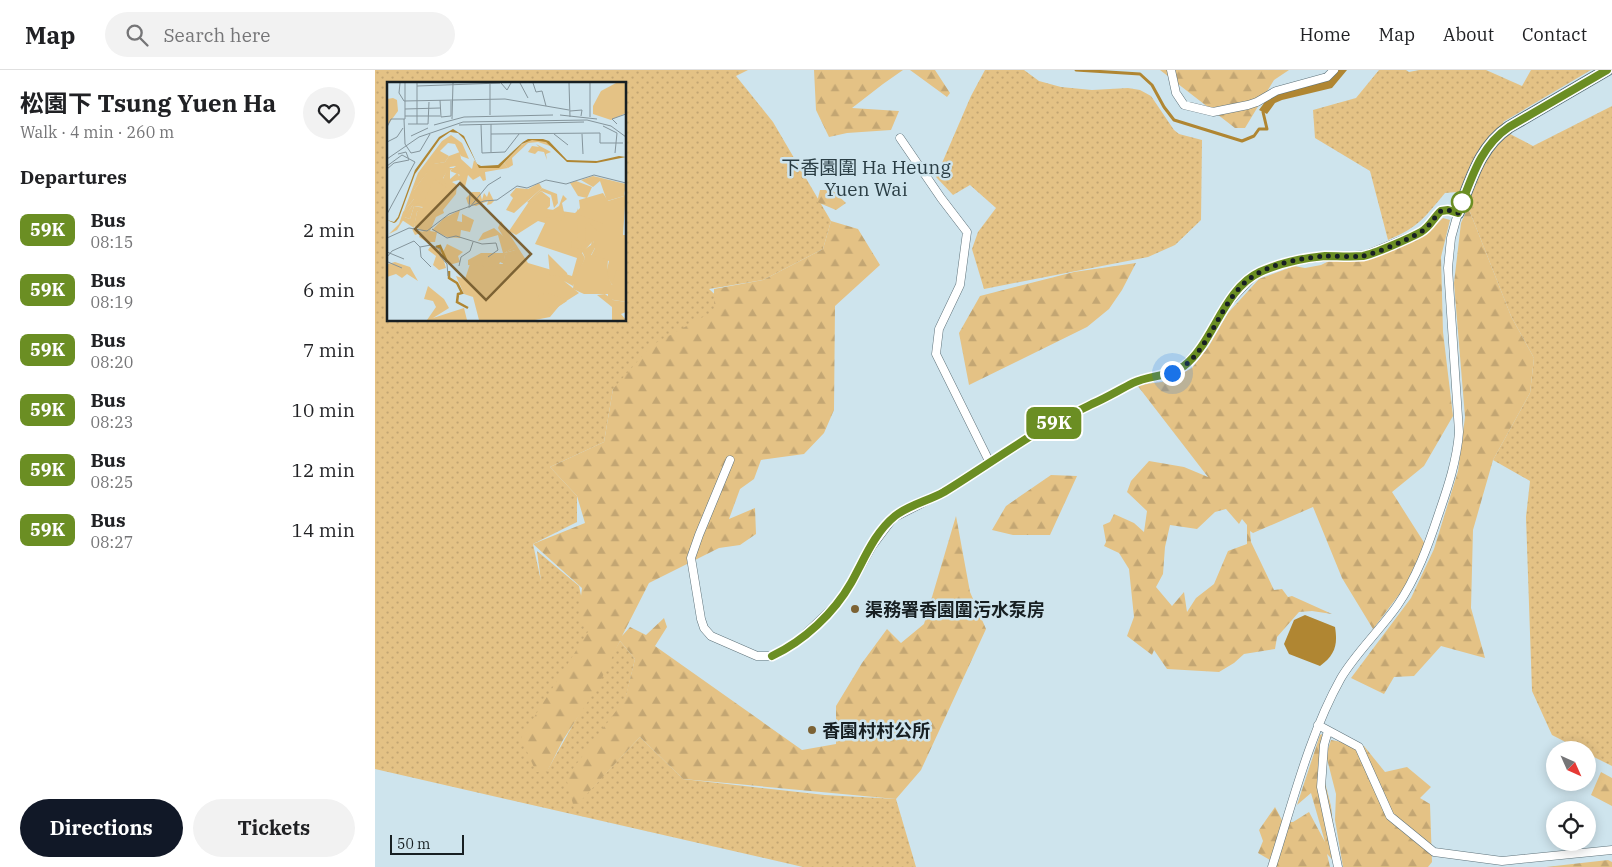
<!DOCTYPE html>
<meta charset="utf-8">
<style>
body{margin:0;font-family:"IBM Plex Serif","Noto Sans SC",serif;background:#f2f2f2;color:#202124;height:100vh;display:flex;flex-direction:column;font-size:19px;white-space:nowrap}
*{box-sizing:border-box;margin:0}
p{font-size:16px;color:#757577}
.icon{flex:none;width:28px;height:28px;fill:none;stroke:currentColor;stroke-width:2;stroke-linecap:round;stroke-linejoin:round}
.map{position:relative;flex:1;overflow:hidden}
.side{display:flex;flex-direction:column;background:#fff;width:375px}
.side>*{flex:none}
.badge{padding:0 10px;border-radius:8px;font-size:18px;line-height:32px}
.needle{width:32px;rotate:135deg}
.buttons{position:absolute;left:1171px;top:671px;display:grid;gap:10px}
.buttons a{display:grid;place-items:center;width:50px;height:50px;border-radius:50%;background:#fff;box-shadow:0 2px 12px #0003;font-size:25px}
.scale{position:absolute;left:15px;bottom:12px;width:74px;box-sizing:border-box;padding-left:5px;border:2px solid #171f22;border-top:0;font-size:14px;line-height:18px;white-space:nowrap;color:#171f22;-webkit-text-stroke:4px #cee4ed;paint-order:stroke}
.you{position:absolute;width:25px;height:25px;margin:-12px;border:4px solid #fff;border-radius:50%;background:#1a73e8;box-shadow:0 0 0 8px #1a73e833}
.map>.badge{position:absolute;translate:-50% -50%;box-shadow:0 0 0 2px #fff}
h2{padding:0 20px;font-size:19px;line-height:45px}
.round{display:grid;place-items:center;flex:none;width:52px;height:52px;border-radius:26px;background:#f2f2f2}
.head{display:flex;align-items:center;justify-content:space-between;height:85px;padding:0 20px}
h1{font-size:24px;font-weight:700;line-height:38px}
.cta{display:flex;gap:10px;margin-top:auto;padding:10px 20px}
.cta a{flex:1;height:58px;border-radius:30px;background:#111827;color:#fff;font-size:20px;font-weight:700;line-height:58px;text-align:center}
.cta a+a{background:#f2f2f2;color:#202124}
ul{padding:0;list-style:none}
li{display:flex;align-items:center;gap:15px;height:60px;padding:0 20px}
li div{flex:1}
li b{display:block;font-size:19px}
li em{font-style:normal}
li .badge{min-width:55px;font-weight:700;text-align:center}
header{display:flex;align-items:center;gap:30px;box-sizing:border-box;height:70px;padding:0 25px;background:#fff;border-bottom:1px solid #e0e0e0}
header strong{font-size:24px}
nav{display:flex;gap:28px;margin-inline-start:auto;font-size:18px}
.search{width:350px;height:45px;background:#f2f2f2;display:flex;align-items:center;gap:12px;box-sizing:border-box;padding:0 18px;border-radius:28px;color:#757577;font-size:19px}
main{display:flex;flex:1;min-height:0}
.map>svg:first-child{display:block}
.grass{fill:url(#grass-dots);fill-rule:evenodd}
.forest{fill:url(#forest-firs);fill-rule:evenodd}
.water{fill:#b08632}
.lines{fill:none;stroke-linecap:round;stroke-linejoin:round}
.stream{stroke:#b08632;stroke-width:3}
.street-casing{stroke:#5e727a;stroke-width:9}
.secondary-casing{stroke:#5e727a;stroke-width:13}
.street{stroke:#fff;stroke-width:8}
.secondary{stroke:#bfe7f2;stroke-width:11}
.line-casing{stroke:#fff;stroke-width:11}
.line{stroke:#6b8e23;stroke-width:8}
.walk{stroke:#171f22;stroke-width:5;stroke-dasharray:0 9}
.stop-dot{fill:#fff;stroke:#6b8e23;stroke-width:2.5}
.poi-dot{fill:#7c6234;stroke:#cee4ed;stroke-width:2}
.labels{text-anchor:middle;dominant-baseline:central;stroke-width:5;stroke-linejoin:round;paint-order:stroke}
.poi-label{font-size:18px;font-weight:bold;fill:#171f22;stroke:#cee4ed;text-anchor:start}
.neighbourhood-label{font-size:19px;fill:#2a3d44;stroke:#cee4ed}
.inset-river{fill:none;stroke:#b08632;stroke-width:2.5}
.inset-road{fill:none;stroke:#85959c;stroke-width:1}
.view{fill:#7c6234;fill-opacity:0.15;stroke:#7c6234;stroke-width:2.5}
.inset-edge{fill:none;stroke:#171f22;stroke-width:2.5}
</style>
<header>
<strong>Map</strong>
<div class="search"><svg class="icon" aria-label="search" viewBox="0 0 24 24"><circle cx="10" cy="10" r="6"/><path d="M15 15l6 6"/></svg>Search here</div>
<nav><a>Home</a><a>Map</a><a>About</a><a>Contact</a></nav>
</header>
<main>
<section class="side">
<div class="head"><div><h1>松園下 Tsung Yuen Ha</h1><p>Walk · 4 min · 260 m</p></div><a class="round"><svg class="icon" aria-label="heart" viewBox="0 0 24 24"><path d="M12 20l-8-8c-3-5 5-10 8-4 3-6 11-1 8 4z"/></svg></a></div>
<h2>Departures</h2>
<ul>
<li><span class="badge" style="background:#6b8e23;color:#fff">59K</span><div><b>Bus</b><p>08:15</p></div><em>2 min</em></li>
<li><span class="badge" style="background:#6b8e23;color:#fff">59K</span><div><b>Bus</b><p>08:19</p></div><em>6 min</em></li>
<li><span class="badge" style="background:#6b8e23;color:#fff">59K</span><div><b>Bus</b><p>08:20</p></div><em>7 min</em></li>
<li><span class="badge" style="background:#6b8e23;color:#fff">59K</span><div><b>Bus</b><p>08:23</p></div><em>10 min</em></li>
<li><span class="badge" style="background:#6b8e23;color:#fff">59K</span><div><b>Bus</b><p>08:25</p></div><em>12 min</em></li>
<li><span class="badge" style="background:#6b8e23;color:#fff">59K</span><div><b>Bus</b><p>08:27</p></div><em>14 min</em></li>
</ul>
<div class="cta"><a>Directions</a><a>Tickets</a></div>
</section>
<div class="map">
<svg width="1237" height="797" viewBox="0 0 1237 797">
<defs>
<pattern id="grass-dots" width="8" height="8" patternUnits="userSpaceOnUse" patternTransform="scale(1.25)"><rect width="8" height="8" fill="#e4c285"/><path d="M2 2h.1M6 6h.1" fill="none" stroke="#c3a673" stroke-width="1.8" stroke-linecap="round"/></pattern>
<pattern id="forest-firs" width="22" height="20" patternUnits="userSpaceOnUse" patternTransform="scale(1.25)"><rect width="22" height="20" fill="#e4c285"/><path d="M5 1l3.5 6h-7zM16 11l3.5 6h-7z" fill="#c3a673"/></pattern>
</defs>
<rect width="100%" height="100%" fill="#cee4ed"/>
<path class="grass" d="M0,0H373L361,6L398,52L456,151L448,179L388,210L334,219L373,255L238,319L229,372L175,397L202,426V452L158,474L166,511L162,481L204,516L212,553L217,557L172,701L245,571L260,589L249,635L199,737L265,667L308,709L450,725L521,729L541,797H428L0,699ZM14,14H250V250H14Z
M610,0H649L664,11L686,17L717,20L753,18L765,20L776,26L799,60L804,64L827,70L826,150L800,175L773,187L609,219L597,179L603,162L621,138L595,115L578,125L561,107L596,26Z
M1004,0H1031L1034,2L1044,0H1111L1147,16L1156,0H1216L1128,52L1135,64L1158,76L1237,36V696L1213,684L1212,680H1206L1177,665L1157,621L1151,447L1155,411L1118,390L1155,323L1159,288L1136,246L1093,137L1082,122L1070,123C1049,148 1044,157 1013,170L995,101L940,68L938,40L981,28Z"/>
<path class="forest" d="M439,0H528L508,14L477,38L524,41L516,60L472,63L454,67L441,40Z
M535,0H560L575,23L572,27Z
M785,0H914L899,10L870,58H860Z
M445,120H457L471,133L461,140L442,132Z
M1093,137L1136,246L1159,288L1155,323L1118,390L1098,460L1096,538L1110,588L1066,576L1039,606L1019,607L1009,624L976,608L1036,528L1059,479L1083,401L1090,347L1079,213L1086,153Z
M1068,148L1075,150L1066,187L1068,262L1078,346L1049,396L1017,422L1050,474L1029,518L998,559L967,508L938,437L878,463L875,461L876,472L899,520L907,519L913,527L917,526L957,544L937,541L924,542L902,567L900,579L869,584L859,593L844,602L792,599L779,580L777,585L752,566L759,547L754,499L744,483L729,476L731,472L728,455L735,452L739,444L759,453L769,462L772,441L752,422L756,411L774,391L809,397L833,407L762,315L787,312L817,298L834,276L853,243L884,209L919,196L930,198L946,195L958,189L984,190L1050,165ZM851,439L864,454L867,449L872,455V474L853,481L839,514L821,528L812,542L809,522L797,536L781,517L788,504L790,477L795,455L822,459L840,442Z
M456,151L483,159L505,195L460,236L459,340L449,363L429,384L386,390L379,409L365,419L354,449L380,438L381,464L365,475L344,478L274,513L247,566L255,557L271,565L289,548L292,557L280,576L427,680L461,674V636L487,593L512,559L526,573L549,554L581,446L595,522L611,559L546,700L521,729L308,709L265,667L199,738L191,708L250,629L260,589L245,571L223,616L188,670L172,702H161L146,668L216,557L203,550L207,518L158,474L210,453L202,426L175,397L229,372L238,319L277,275L339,241V219L388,210L448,179Z
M761,193L747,220L734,239L712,257L594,315L584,263L605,226L699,202Z
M676,405L702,406L675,465H638L617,460L631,436Z
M947,664L945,685L948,705L956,736L959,764L957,789L952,784L955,797H893L895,790L883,783L888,771L884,760L900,737L908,752H918L934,742L950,772L936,723L922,735L945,665Z
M956,670L989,676L1010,702L1032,697L1056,717L1045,728L1055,734L1057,792L1053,797H968L960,750L961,724L951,685Z
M1226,702L1237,708V736L1216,725Z
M1233,790L1237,792V797H1171Z"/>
<path class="water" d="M961,0H972L957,18L907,30L900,33L892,44L884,40L892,29L901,24Z
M930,545L960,557C963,575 960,585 945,596L914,584L909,574L919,550Z"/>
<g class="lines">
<path class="stream" d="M701,0L765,4L777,15L789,37L799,50L867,71L879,66L884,59H892L888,42L890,39"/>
<g class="street-casing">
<path id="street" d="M796,0L801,23L809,35L838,42L873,35L882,32L901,21L952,7L959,0
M525,68L566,128L592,162L585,215L564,259L561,284L615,393
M355,390L324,465L316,488L326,549L329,558L336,566L382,586H397L411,579L423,571L462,534L478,510L497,476L518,448L567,423L672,356L761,312L793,304L806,298L824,281L854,232L879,205L897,197L924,190L946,187L991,185L1047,162L1054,156L1066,141L1073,140L1083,143L1076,168L1073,198L1084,362C1082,390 1073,417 1064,443C1053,476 1042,507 1022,536C1005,560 980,584 966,608C934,665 917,735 897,797
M943,655L984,677L1015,746L1059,782L1127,791L1237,780
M953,661L949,675L946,717L963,797"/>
</g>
<g class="secondary-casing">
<path id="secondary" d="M1083,143C1096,111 1104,77 1134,57L1232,0"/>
</g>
<use href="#street" class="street"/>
<use href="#secondary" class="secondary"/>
</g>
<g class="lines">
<g class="line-casing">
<path id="line" d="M397,586C429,571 459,543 476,513C489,490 499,463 520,446C534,435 553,431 569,422C603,401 637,377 672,356C686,348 702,342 717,334C731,328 744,320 758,313C774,305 794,307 809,296C838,274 848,219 885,202C905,193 928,188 950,186C962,186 975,187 988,186C999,184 1035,168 1046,162C1055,157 1059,147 1066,141L1073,140L1083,143C1096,111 1104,77 1134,57L1232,0"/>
</g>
<use href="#line" class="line"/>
<path class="walk" d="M797,303C837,286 843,227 880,205C899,193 928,188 950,186C962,186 976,187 988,186C1000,184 1043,166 1051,158C1057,153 1060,146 1066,141L1073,140L1083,143L1090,126L1087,132"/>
</g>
<circle class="stop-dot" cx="1087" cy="132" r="10"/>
<g class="poi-dot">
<circle cx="480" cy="539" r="5"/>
<circle cx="437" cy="660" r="5"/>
</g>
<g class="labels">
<g class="poi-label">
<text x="490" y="539">渠務署香園圍污水泵房</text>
<text x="447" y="660">香園村村公所</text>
</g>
<g class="neighbourhood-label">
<text x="491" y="97">下香園圍 Ha Heung<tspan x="491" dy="22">Yuen Wai</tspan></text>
</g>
</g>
<g transform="translate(12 12)">
<rect width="239" height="239" fill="#cee4ed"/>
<path d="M64,53L75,61L82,77L74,74L68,62L61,61L53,69L62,74L58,80L47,82L27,108V117L17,129L31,91L55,59ZM146,57L158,59L166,65L151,60L141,61L125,76L126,83L121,86L117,81L134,63ZM61,86H69L63,88V97L70,91L72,94L65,100L70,103L69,112L56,128L57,131L49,135L43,149L50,150L48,160H40L32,155L34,151L28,153L25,147L37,150L27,144L30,130L36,125L27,124L23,137L17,135L46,96L55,99ZM154,109L163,116V124L160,127L188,131L193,126L192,118L216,111L221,119L237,114L239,109L236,153H239V188L225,203L219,192L222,179L204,174L208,166L206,159L195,171L198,176L186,204L177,199L192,211L173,223L163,235L148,238H92L86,215L77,212L69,194L78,197L83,182H116L118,173L129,168L117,171L129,164H122L111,146L114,139L141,181L185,194L190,176L148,162L158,141L151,139L129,153L122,149L141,121ZM60,162L76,170L71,174L73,180L62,183L55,172ZM41,204L57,217L62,226L46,236L77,226L80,238H40L49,225L46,219L37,217ZM218,212L226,218L239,220V230L234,232L239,238H225V225L210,213Z" fill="#e4c285"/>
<path d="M229,1H239V31L224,38L206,32V24L214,9ZM6,16L10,18L11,29L0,44V17ZM149,62L164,70L159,72L160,78L157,70L151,69L148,72L141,70L145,64L152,65ZM73,70L74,77L85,87L87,78L93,85H112L117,81L121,86L98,90L99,98L96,99L93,94L86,98L81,93L78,105L72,98L64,100L73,93L63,89L69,84L63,85L56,96L60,106L47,97L37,119L25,124L10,148L2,152L12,142L16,130L27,117V108L46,82L58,80L62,74ZM206,94L239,102L237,114L220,119L213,99L206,105L194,98ZM155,106L170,112L171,121L167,126L164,113L154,109L142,121L140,120ZM102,109L107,119L104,122L100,123L101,119L89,124L81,122L79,116L85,110H93L95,118L97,111L100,115ZM176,113L180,117L175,121L178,135L173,139H161L157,135L163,136L161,131L172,124ZM190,126L192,133L216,142L212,150L201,140L198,143L199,161H194L195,167L184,165L185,158L191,159ZM73,128L70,139L75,140V132L87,138L83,150L74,148L73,156L60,155L45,148L57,136ZM107,146L122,159V164H130L117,171L129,168V171L118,173L117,182L113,180L111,185L81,183V178L94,171H116L111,153L91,159L96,151ZM205,158L209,164L204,173L221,178L220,192L225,203L229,189L239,188V220L221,217V212H197L186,207L187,197L198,176L195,169L204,163ZM43,165H53L59,186L52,188L46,183L49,174L41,168ZM161,172L180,191L181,195L163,193ZM8,180L23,185L31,199L20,192L15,196L9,192L0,195L1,182ZM159,211L177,217L180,219L165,229L160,223H151L153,216L149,215Z" fill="#e4c285"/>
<path d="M189,99L205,105L200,116L191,114L183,101Z" fill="#e4c285"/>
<path d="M152,101L155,106L127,131L119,128L126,116L123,113L129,106L141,107ZM27,124L37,126L30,130L27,146L15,138L17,135L23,137Z" fill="#e4c285"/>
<path d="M66,47L77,54L90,82L94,84L111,83L136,60L141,57H156L162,59L180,78L210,79L232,74L239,75L209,81L180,80L159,60L145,58L135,62L112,86H92L77,57L71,51L63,50L53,57L28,92L12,136L9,140L7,141L0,138L7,140L11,135L28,88L52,55Z" fill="#b08632"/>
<path class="inset-river" d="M49,165L53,164L60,180M62,189V196L70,201L75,211L71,212L70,220L81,226"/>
<path class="inset-road" d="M13,1L12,11L17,19M30,1V42M114,1L120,8L124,1M133,1L141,16M146,1L149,10L155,9L159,24M182,1L183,35M203,1V35M30,4L113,1M53,18L54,35L64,34V19M17,19L118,17L182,28M18,27L53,26M183,29L195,28L194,34M103,33V1M173,33L210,37M18,34H53M17,37L18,62L24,71L33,69L43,52M65,37L66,1M21,42H41L42,20M94,42L95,71L118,70L132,52M104,42V70M230,42L225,37L239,32M47,43L77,35L166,33M72,43L197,40M216,44L230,51L228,71M0,45L4,37H18V1M104,52L213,51V61H236M167,52L181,63M195,52L196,72M24,54L41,46M0,60L10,55L16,46M0,77L32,55L76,40L200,38L224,44L239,55M0,84L15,73L28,80L0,132M0,87L7,81L22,78L19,70L11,72M71,101L83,112L82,126M83,125L101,103L114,95M45,147L60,156L69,154L95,162L109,161L111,168L101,175M0,156L22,146L40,149L62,132L97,119L110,118L130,104L140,106L159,98L179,102L207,93L239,101M33,165L44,163L53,167V174L60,182L61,194M0,170L17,177M0,175L5,169L27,159L33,165L34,175L44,185M1,180L15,186M72,184L74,175L83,169L86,160"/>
<path class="view" d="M73,101L144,172L99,218L28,147Z"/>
<rect width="239" height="239" class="inset-edge"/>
</g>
</svg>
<div class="buttons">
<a><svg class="needle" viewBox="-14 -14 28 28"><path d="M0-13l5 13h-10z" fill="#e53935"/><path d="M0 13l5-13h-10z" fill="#757577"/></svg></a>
<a><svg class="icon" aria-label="locate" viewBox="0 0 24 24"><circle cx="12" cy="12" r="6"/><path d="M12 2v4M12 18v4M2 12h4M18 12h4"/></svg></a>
</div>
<div class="scale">50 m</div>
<div class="you" style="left:797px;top:303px"></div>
<b class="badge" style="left:679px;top:353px;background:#6b8e23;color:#fff">59K</b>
</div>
</main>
